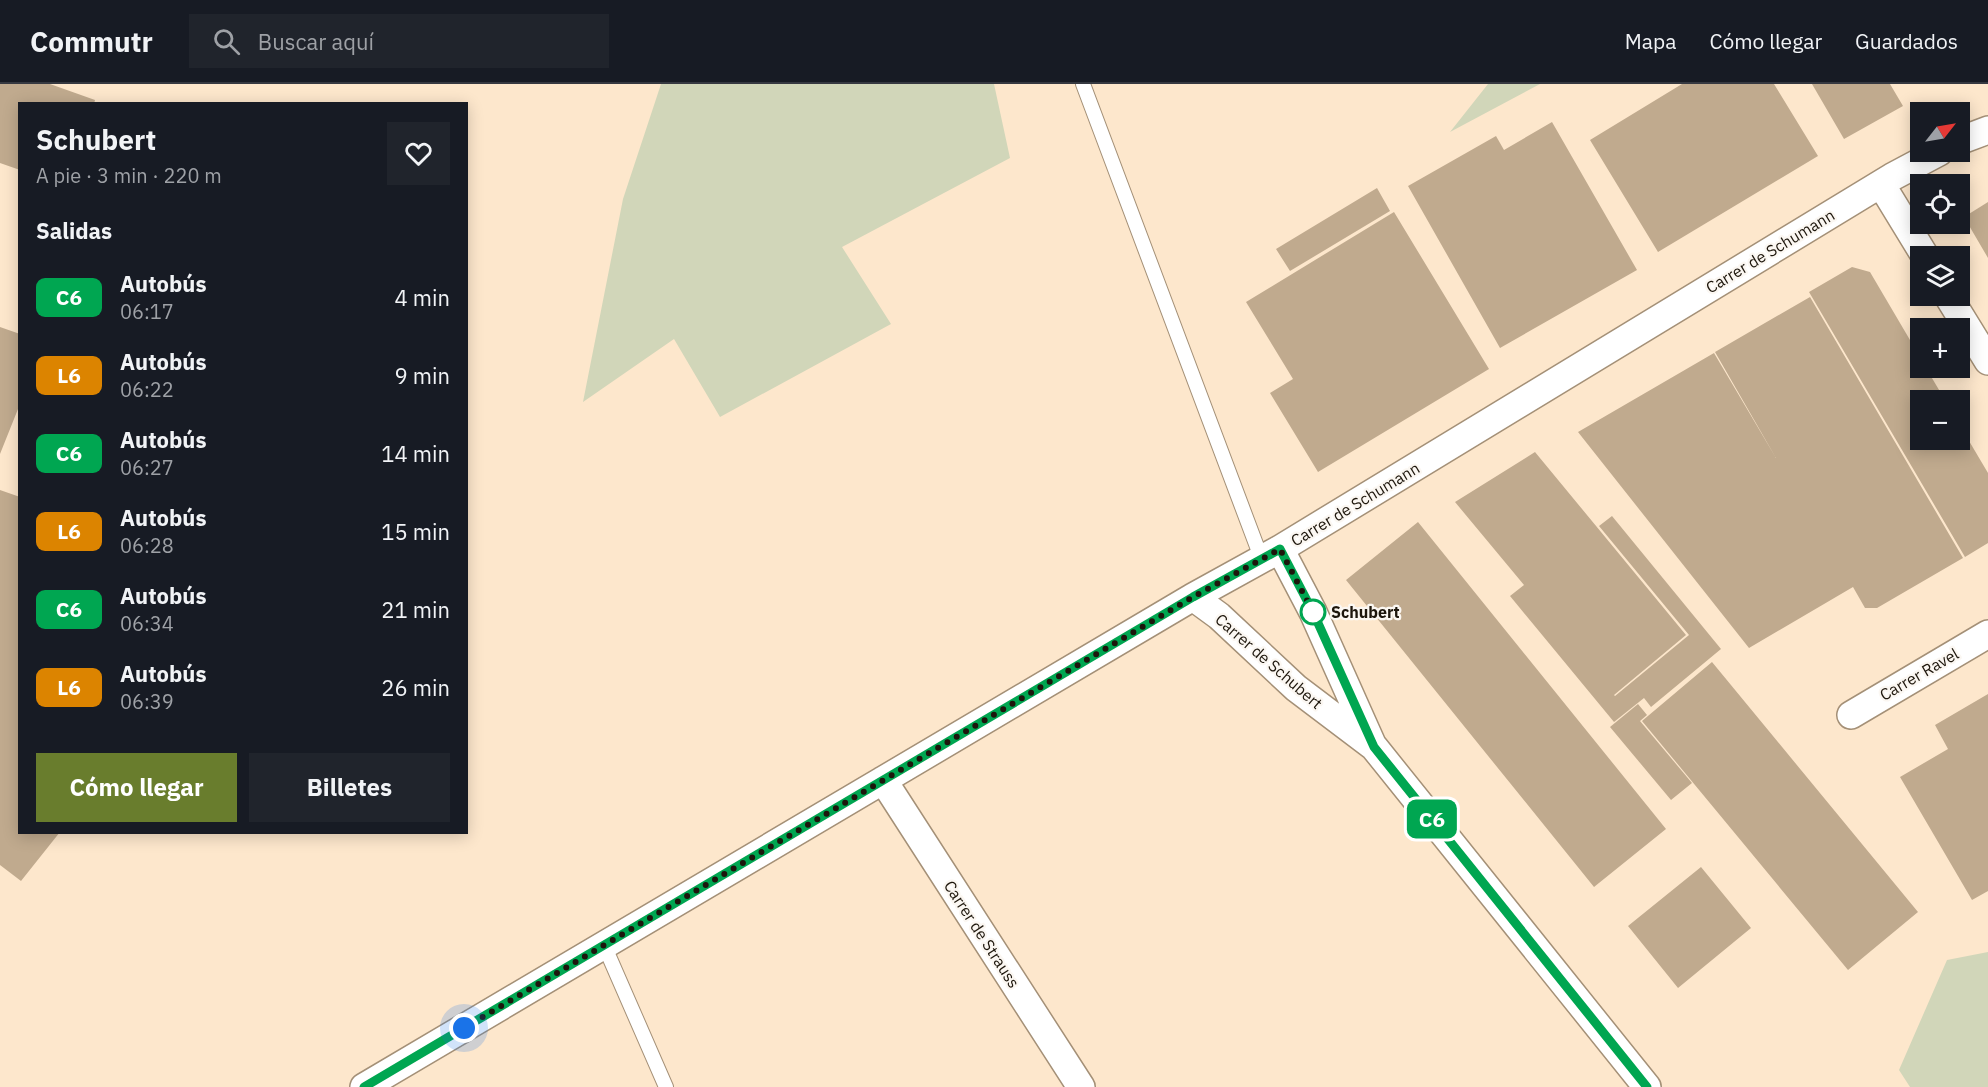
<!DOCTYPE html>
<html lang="es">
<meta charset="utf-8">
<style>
body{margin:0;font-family:"IBM Plex Sans",sans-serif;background:#20242c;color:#f1f3f6;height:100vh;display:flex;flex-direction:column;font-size:22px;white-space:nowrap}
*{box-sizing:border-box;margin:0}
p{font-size:20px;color:#9ea1a6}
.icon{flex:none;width:33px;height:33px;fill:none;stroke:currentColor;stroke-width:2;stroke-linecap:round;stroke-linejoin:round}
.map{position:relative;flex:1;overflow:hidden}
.drawer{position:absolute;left:18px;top:18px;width:450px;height:732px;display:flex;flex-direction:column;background:#171b24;border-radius:0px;box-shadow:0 3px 15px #0003}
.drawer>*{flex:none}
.badge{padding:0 12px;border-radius:9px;font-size:21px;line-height:39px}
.needle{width:39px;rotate:59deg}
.buttons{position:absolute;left:1910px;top:18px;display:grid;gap:12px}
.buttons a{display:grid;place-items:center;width:60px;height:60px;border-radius:0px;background:#171b24;box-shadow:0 3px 15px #0003;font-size:30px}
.you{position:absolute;width:30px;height:30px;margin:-15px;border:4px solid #fff;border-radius:50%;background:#1a73e8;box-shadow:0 0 0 9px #1a73e833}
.map>.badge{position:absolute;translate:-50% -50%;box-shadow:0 0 0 3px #fff}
h2{padding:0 18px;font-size:22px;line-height:54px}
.round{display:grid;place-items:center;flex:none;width:63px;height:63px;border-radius:0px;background:#20242c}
.head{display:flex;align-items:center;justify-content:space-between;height:102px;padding:0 18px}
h1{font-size:28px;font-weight:800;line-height:45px}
.button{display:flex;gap:12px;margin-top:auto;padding:12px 18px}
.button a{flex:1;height:69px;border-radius:0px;background:#697d2d;color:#fff;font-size:24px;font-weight:800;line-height:69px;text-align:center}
.button a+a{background:#20242c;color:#f1f3f6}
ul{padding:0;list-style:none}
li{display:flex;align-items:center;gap:18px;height:78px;padding:0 18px}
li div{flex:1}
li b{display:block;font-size:22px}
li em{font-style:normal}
li .badge{min-width:66px;font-weight:700;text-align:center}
header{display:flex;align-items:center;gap:36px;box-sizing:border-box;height:84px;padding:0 30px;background:#171b24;border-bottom:2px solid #363941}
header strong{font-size:28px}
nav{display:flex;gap:33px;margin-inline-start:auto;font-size:21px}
.search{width:420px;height:54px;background:#20242c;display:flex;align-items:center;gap:15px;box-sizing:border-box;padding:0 21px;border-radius:0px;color:#9ea1a6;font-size:22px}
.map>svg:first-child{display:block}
.green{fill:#d1d6b9}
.building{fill:#c0aa8e}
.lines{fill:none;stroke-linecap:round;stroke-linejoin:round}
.service-casing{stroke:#a49077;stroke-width:16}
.minor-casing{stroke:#a49077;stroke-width:30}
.service{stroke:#fff;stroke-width:14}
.minor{stroke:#fff;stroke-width:27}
.line-casing{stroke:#fff;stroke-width:14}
.line{stroke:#00a651;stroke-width:9}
.walk{stroke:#1d160c;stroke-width:6;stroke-dasharray:0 10.8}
.stop-dot{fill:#fff;stroke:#00a651;stroke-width:3}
.labels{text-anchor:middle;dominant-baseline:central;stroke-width:4.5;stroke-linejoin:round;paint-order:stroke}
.street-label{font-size:16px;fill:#1d160c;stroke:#fbf7f2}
.stop-label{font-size:16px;font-weight:bold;fill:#1d160c;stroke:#fbf7f2;text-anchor:start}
</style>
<header>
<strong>Commutr</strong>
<div class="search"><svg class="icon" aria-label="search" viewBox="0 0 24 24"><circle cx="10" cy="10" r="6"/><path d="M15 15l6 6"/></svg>Buscar aquí</div>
<nav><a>Mapa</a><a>Cómo llegar</a><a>Guardados</a></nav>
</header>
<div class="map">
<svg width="1988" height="1003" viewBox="0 0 1988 1003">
<rect width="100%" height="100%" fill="#fde7cc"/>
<path class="green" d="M661,0H994L1010,74L842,163L891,240L720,333L674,255L583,318L623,115Z
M1488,0H1540L1450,48Z
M1988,868V1003H1910L1899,986L1947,876Z"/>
<path class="building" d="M0,0H50L95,16L94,20H20V86L0,79Z
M1682,0H1774L1818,72L1658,168L1590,56Z
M1812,0H1890L1903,22L1844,55Z
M1552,38L1637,186L1500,264L1408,102L1496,52L1504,66Z
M1377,104L1390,127L1290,187L1276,165Z
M1988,118V174L1964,133Z
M1394,128L1489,285L1318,388L1270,309L1293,295L1246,218Z
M1852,183L1870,188L1920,273V284H1926L1945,316H1920V356H1959V340L1988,389V459L1965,473L1809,208Z
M1810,213L1963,474L1877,524H1865L1853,503L1749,564L1578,348L1714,269L1776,374L1715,268Z
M0,243L20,250V320L0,370Z
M1535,368L1686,551L1614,611L1615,612L1689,551L1599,442L1612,432L1721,565L1651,623L1644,614L1614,638L1510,512L1524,501L1455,418Z
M0,406L20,413V748H60L21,797L0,781Z
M1418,438L1666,745L1594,803L1346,496Z
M1712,578L1918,828L1848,886L1642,637Z
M1988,610V807L1972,816L1900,693L1948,665L1935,641Z
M1638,620L1647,631L1640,637L1692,699L1671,716L1610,643Z
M1701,783L1751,844L1678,904L1628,842Z"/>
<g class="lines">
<g class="service-casing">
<path id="service" d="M1083,0L1262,476
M604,861L666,1003"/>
</g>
<g class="minor-casing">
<path id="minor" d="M1959,57L1988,46
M1881,100L1925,172
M1948,212L1988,277
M1280,465L1313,528L1372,660
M1193,513L1219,532L1296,604L1374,663L1647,1003
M1851,631L1988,550
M883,696L1081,1003
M364,1003L1193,513L1280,465L1892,93L1939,68"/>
</g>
<use href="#service" class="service"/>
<use href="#minor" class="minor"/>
</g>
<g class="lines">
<g class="line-casing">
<path id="line" d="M364,1003L1193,513L1280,465L1313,528L1374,663L1647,1003"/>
</g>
<use href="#line" class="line"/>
<path class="walk" d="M464,944L1193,513L1280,465L1313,528"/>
</g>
<circle class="stop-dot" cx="1313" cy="528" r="12"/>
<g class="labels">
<g class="street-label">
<text transform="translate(1770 167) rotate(-31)">Carrer de Schumann</text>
<text transform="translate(1355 420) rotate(-31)">Carrer de Schumann</text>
<text transform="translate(1269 577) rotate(41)">Carrer de Schubert</text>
<text transform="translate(1919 590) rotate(-30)">Carrer Ravel</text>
<text transform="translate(982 850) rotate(57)">Carrer de Strauss</text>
</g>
<g class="stop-label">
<text x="1331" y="528">Schubert</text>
</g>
</g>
</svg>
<div class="buttons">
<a><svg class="needle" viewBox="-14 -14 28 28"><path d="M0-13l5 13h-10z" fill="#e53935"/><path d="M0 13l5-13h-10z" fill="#9ea1a6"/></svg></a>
<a><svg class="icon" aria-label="locate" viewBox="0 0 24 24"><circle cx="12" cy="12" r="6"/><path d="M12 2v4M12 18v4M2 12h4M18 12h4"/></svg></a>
<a><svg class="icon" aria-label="layers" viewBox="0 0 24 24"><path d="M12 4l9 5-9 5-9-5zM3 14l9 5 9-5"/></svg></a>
<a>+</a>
<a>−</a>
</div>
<div class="you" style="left:464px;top:944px"></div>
<b class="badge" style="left:1432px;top:735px;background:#00a651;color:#fff">C6</b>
<section class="drawer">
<div class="head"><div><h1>Schubert</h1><p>A pie · 3 min · 220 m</p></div><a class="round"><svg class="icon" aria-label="heart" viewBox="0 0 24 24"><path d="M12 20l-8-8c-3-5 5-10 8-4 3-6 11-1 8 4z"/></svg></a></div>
<h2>Salidas</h2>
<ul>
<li><span class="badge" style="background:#00a651;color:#fff">C6</span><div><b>Autobús</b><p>06:17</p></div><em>4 min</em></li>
<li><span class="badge" style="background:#dc8400;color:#fff">L6</span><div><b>Autobús</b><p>06:22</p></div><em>9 min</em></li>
<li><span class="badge" style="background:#00a651;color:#fff">C6</span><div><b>Autobús</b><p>06:27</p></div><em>14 min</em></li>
<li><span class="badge" style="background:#dc8400;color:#fff">L6</span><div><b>Autobús</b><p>06:28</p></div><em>15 min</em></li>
<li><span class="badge" style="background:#00a651;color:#fff">C6</span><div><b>Autobús</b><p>06:34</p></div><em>21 min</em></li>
<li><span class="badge" style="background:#dc8400;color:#fff">L6</span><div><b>Autobús</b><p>06:39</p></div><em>26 min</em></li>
</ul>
<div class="button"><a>Cómo llegar</a><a>Billetes</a></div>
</section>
</div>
